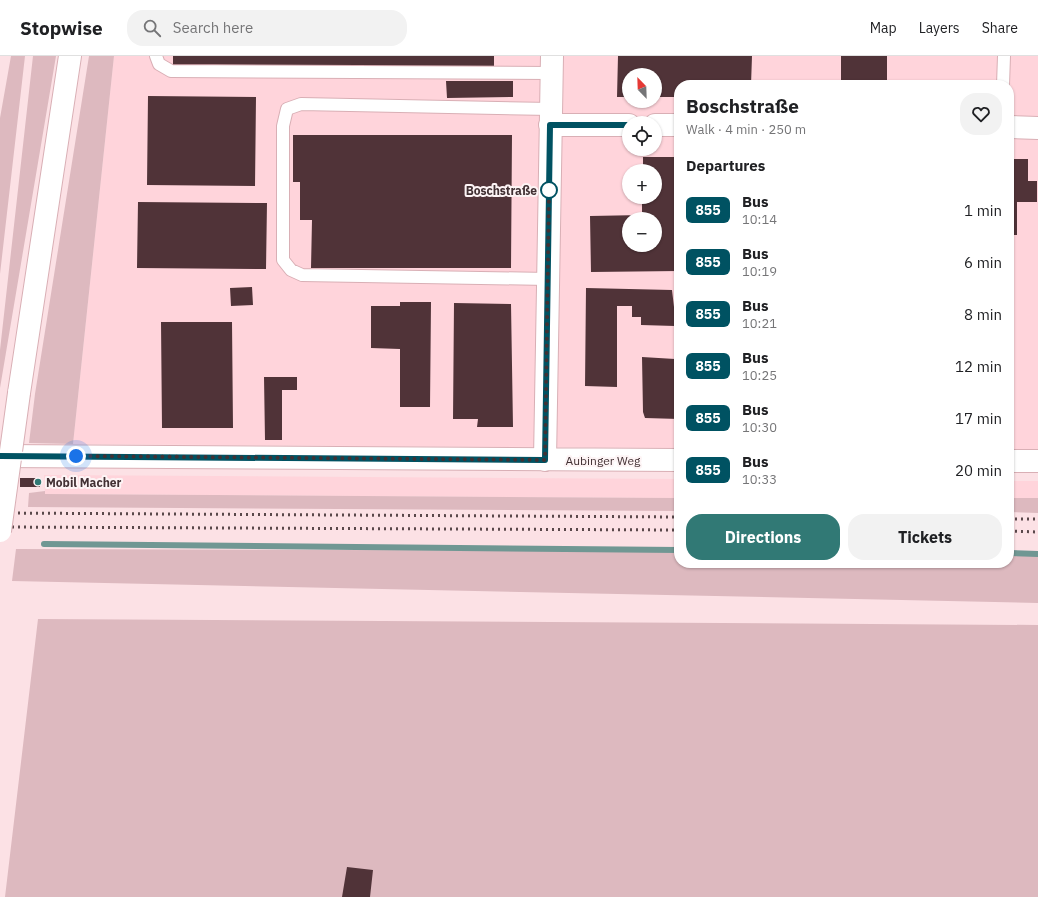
<!DOCTYPE html>
<meta charset="utf-8">
<style>
body{margin:0;font-family:"IBM Plex Sans",sans-serif;background:#f2f2f2;color:#202124;height:100vh;display:flex;flex-direction:column;font-size:15px;white-space:nowrap}
*{box-sizing:border-box;margin:0}
p{font-size:13px;color:#757577}
.icon{flex:none;width:22px;height:22px;fill:none;stroke:currentColor;stroke-width:2;stroke-linecap:round;stroke-linejoin:round}
.map{position:relative;flex:1;overflow:hidden}
.details{position:absolute;left:674px;top:24px;width:340px;height:488px;display:flex;flex-direction:column;background:#fff;border-radius:16px;box-shadow:0 1px 3px #0004}
.details>*{flex:none}
.badge{padding:0 8px;border-radius:6px;font-size:14px;line-height:26px}
.needle{width:26px;rotate:337deg}
.buttons{position:absolute;left:622px;top:12px;display:grid;gap:8px}
.buttons a{display:grid;place-items:center;width:40px;height:40px;border-radius:50%;background:#fff;box-shadow:0 1px 3px #0004;font-size:20px}
.you{position:absolute;width:20px;height:20px;margin:-10px;border:3px solid #fff;border-radius:50%;background:#1a73e8;box-shadow:0 0 0 6px #1a73e833}
.map>.badge{position:absolute;translate:-50% -50%;box-shadow:0 0 0 2px #fff}
h2{padding:0 12px;font-size:15px;line-height:36px}
.round{display:grid;place-items:center;flex:none;width:42px;height:42px;border-radius:16px;background:#f2f2f2}
.overview{display:flex;align-items:center;justify-content:space-between;height:68px;padding:0 12px}
h1{font-size:19px;font-weight:800;line-height:30px}
.action{display:flex;gap:8px;margin-top:auto;padding:8px 12px}
.action a{flex:1;height:46px;border-radius:16px;background:#317975;color:#fff;font-size:16px;font-weight:800;line-height:46px;text-align:center}
.action a+a{background:#f2f2f2;color:#202124}
ul{padding:0;list-style:none}
li{display:flex;align-items:center;gap:12px;height:52px;padding:0 12px}
li div{flex:1}
li b{display:block;font-size:15px}
li em{font-style:normal}
li .badge{min-width:44px;font-weight:700;text-align:center}
header{display:flex;align-items:center;gap:24px;box-sizing:border-box;height:56px;padding:0 20px;background:#fff;border-bottom:1px solid #e0e0e0}
header strong{font-size:19px}
nav{display:flex;gap:22px;margin-inline-start:auto;font-size:14px}
.search{width:280px;height:36px;background:#f2f2f2;display:flex;align-items:center;gap:10px;box-sizing:border-box;padding:0 14px;border-radius:16px;color:#757577;font-size:15px}
.map>svg:first-child{display:block}
.built{fill:#ffd4db;fill-rule:evenodd}
.green{fill:#ddb9bf}
.lines{fill:none;stroke-linecap:round;stroke-linejoin:round}
.stream{stroke:#709793;stroke-width:6}
.building{fill:#503338;fill-rule:evenodd}
.lane-casing{stroke:#d9afb5;stroke-width:14}
.street-casing{stroke:#d9afb5;stroke-width:24}
.secondary-casing{stroke:#d9afb5;stroke-width:24}
.lane{stroke:#fff;stroke-width:12}
.street{stroke:#fff;stroke-width:22}
.secondary{stroke:#fff;stroke-width:22}
.rail{stroke:#59474a;stroke-width:3;stroke-dasharray:2 4;stroke-linecap:butt}
.secondary-bridge-casing{stroke:#d9afb5;stroke-width:24;stroke-linecap:butt}
.secondary-bridge{stroke:#fff;stroke-width:22}
.line-casing{stroke:#fff;stroke-width:9}
.line{stroke:#005262;stroke-width:6}
.walk{stroke:#423134;stroke-width:4;stroke-dasharray:0 7.2}
.stop-dot{fill:#fff;stroke:#005262;stroke-width:2}
.poi-dot{fill:#317975;stroke:#fdf4f5;stroke-width:1.5}
.labels{text-anchor:middle;dominant-baseline:central;stroke-width:4;stroke-linejoin:round;paint-order:stroke}
.stop-label{font-size:12px;font-weight:bold;fill:#423134;stroke:#fdf4f5;text-anchor:end}
.street-label{font-size:12px;fill:#423134;stroke:#fdf4f5}
.poi-label{font-size:12px;font-weight:bold;fill:#423134;stroke:#fdf4f5;text-anchor:start}
</style>
<header>
<strong>Stopwise</strong>
<div class="search"><svg class="icon" aria-label="search" viewBox="0 0 24 24"><circle cx="10" cy="10" r="6"/><path d="M15 15l6 6"/></svg>Search here</div>
<nav><a>Map</a><a>Layers</a><a>Share</a></nav>
</header>
<div class="map">
<svg width="1038" height="841" viewBox="0 0 1038 841">
<rect width="100%" height="100%" fill="#fce1e5"/>
<path class="built" d="M114,0H1038V394H1009V29H679V392L73,388ZM629,19H655V45H629ZM629,67H655V93H629ZM629,115H655V141H629ZM629,163H655V189H629Z
M44,419L679,423V442L45,438Z
M1009,425H1038V442H1009Z"/>
<path class="green" d="M11,0H25L0,218V62Z
M33,0H56L0,332V294Z
M89,0H114L73,388L29,387L35,338Z
M45,435V438L679,442V455L28,451L29,437Z
M1009,442H1038V457L1009,456Z
M16,493L679,495V507H1009V495H1038V547L12,525Z
M38,563L1038,569V841H5Z"/>
<g class="lines">
<path class="stream" d="M44,488L679,494
M1009,497L1038,498"/>
</g>
<path class="building" d="M173,0H494V11L173,10Z
M618,0H752L751,29H679V41H655V19H629V41H617Z
M841,0H887V29L841,28Z
M446,25H513V41L447,42Z
M148,40L256,41L255,130L147,129Z
M293,79H512L511,212H311L312,164H300V126H293Z
M643,101H679V215L591,216L590,160L642,159V141H655V115H643ZM629,163H655V189H629Z
M1009,103H1028V125H1037V146H1017V179H1009Z
M138,146L267,147L266,213L137,212Z
M252,231L253,249L231,250L230,232Z
M586,232L672,234L674,251H679V363L645,362L643,356L642,301L675,303V270L641,269V261H632V250H617V331L585,330Z
M400,246H431L430,351H400V293L371,292V250H400Z
M454,247L511,248L513,371H477L478,363H453Z
M161,266H232L233,372H162Z
M264,321H297V334H282V384H265Z
M20,422H40V431H20Z
M347,811L373,814L370,841H342Z"/>
<g class="lines">
<g class="lane-casing">
<path id="lane" d="M156,0L159,8L171,15L551,17
M1003,29L1004,0
M548,223L302,219L291,214L283,204V70L287,53L301,48L551,53"/>
</g>
<g class="street-casing">
<path id="street" d="M550,69H629
M655,69H679
M1009,71L1038,72
M0,400L679,404
M545,404L552,0
M1009,405H1038"/>
</g>
<g class="secondary-casing">
<path id="secondary" d="M19,337L70,0"/>
</g>
<use href="#lane" class="lane"/>
<use href="#street" class="street"/>
<use href="#secondary" class="secondary"/>
<path class="rail" d="M0,457L679,461
M1009,463H1038
M0,471L679,474
M1009,475L1038,476"/>
<g class="secondary-bridge-casing">
<path id="secondary-bridge" d="M0,475L19,337"/>
</g>
<use href="#secondary-bridge" class="secondary-bridge"/>
</g>
<g class="lines">
<g class="line-casing">
<path id="line" d="M0,400L545,404L550,69H629"/>
</g>
<use href="#line" class="line"/>
<path class="walk" d="M76,400L545,404L549,134"/>
</g>
<circle class="stop-dot" cx="549" cy="134" r="8"/>
<circle class="poi-dot" cx="38" cy="426" r="4"/>
<g class="labels">
<g class="stop-label">
<text x="537" y="134">Boschstraße</text>
</g>
<g class="street-label">
<text x="603" y="404">Aubinger Weg</text>
</g>
<g class="poi-label">
<text x="46" y="426">Mobil Macher</text>
</g>
</g>
</svg>
<div class="buttons">
<a><svg class="needle" viewBox="-14 -14 28 28"><path d="M0-13l5 13h-10z" fill="#e53935"/><path d="M0 13l5-13h-10z" fill="#757577"/></svg></a>
<a><svg class="icon" aria-label="locate" viewBox="0 0 24 24"><circle cx="12" cy="12" r="6"/><path d="M12 2v4M12 18v4M2 12h4M18 12h4"/></svg></a>
<a>+</a>
<a>−</a>
</div>
<div class="you" style="left:76px;top:400px"></div>
<section class="details">
<div class="overview"><div><h1>Boschstraße</h1><p>Walk · 4 min · 250 m</p></div><a class="round"><svg class="icon" aria-label="heart" viewBox="0 0 24 24"><path d="M12 20l-8-8c-3-5 5-10 8-4 3-6 11-1 8 4z"/></svg></a></div>
<h2>Departures</h2>
<ul>
<li><span class="badge" style="background:#005262;color:#fff">855</span><div><b>Bus</b><p>10:14</p></div><em>1 min</em></li>
<li><span class="badge" style="background:#005262;color:#fff">855</span><div><b>Bus</b><p>10:19</p></div><em>6 min</em></li>
<li><span class="badge" style="background:#005262;color:#fff">855</span><div><b>Bus</b><p>10:21</p></div><em>8 min</em></li>
<li><span class="badge" style="background:#005262;color:#fff">855</span><div><b>Bus</b><p>10:25</p></div><em>12 min</em></li>
<li><span class="badge" style="background:#005262;color:#fff">855</span><div><b>Bus</b><p>10:30</p></div><em>17 min</em></li>
<li><span class="badge" style="background:#005262;color:#fff">855</span><div><b>Bus</b><p>10:33</p></div><em>20 min</em></li>
</ul>
<div class="action"><a>Directions</a><a>Tickets</a></div>
</section>
</div>
